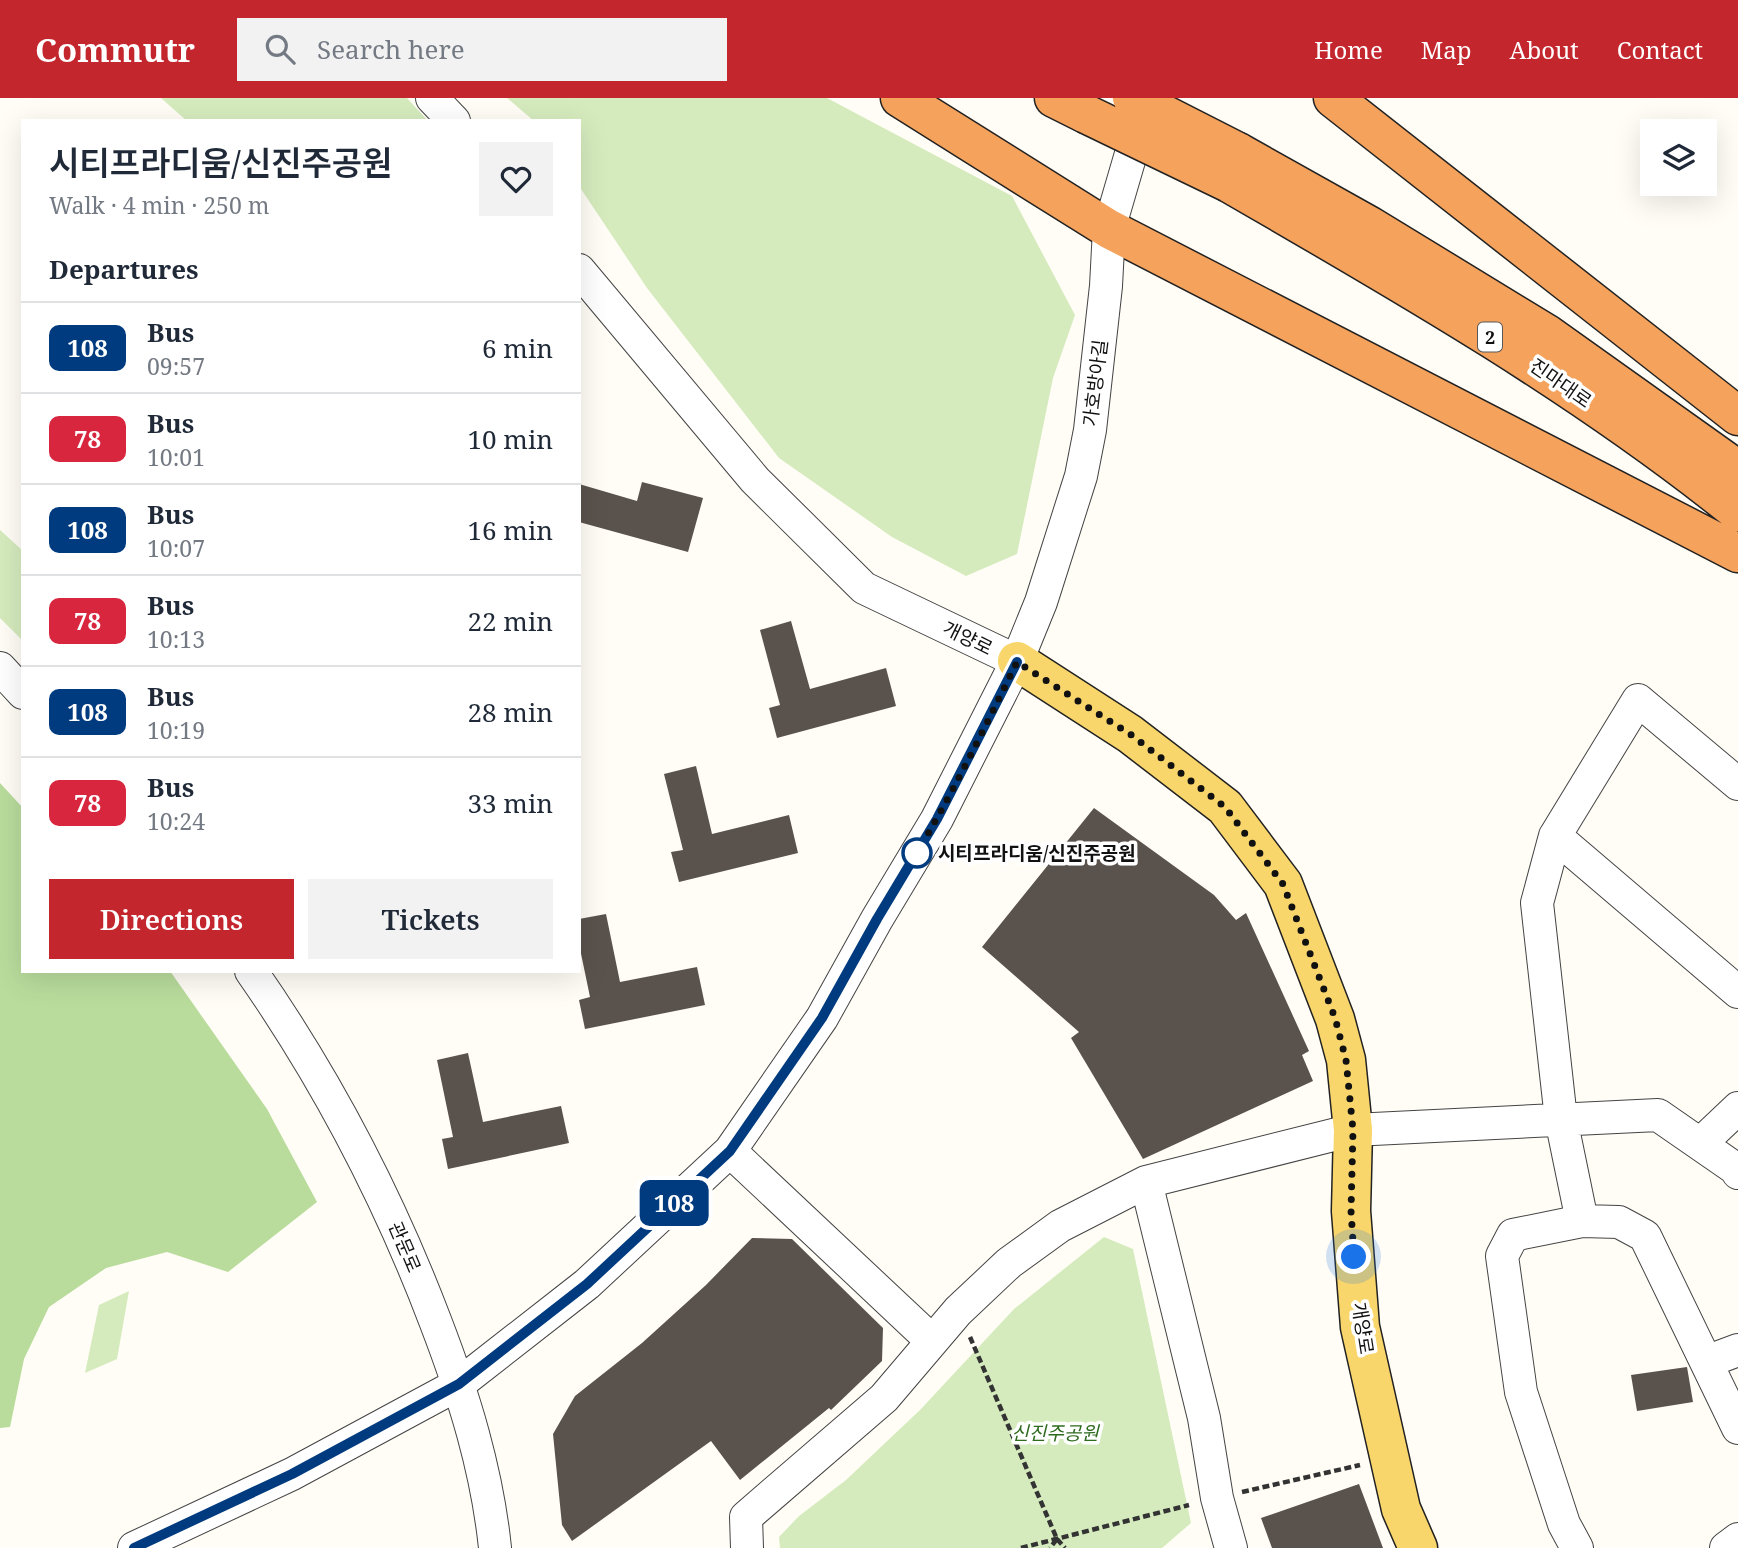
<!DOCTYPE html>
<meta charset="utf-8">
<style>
body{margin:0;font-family:"Noto Serif","Noto Sans KR",serif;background:#f2f2f3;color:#1f2937;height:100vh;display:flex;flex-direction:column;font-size:26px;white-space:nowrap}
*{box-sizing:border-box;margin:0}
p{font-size:23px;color:#747a83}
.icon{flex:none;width:38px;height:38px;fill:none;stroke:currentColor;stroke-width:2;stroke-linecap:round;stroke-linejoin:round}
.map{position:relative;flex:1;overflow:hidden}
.sheet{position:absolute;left:21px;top:21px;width:560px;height:854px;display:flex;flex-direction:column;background:#fff;border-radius:0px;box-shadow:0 7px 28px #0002}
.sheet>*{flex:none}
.badge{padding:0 14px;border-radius:10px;font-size:24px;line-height:46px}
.buttons{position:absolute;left:1640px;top:21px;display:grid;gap:14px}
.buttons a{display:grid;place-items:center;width:77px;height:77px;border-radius:0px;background:#fff;box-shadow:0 7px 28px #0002;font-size:35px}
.you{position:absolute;width:35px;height:35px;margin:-18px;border:5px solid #fff;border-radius:50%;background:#1a73e8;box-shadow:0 0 0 10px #1a73e833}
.map>.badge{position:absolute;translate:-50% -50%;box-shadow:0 0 0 4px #fff}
h2{padding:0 28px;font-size:26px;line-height:63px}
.round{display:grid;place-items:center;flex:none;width:74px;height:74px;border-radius:0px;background:#f2f2f3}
.overview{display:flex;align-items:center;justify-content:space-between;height:119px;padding:0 28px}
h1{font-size:33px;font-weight:600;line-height:52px}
.primary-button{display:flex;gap:14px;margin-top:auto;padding:14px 28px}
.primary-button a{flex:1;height:80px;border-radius:0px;background:#c4262e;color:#fff;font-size:28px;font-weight:600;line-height:80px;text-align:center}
.primary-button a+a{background:#f2f2f3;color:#1f2937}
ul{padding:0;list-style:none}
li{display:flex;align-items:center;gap:21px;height:91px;padding:0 28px;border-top:2px solid #e0e1e3}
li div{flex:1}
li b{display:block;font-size:26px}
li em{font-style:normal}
li .badge{min-width:77px;font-weight:700;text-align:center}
header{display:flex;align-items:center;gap:42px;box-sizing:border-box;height:98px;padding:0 35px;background:#c4262e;color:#fff}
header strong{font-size:33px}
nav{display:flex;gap:38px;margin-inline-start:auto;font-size:24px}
.search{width:490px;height:63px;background:#f2f2f3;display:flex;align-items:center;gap:18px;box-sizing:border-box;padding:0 24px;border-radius:0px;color:#747a83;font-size:26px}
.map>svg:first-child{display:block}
.green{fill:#d5ebbd}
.forest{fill:#b9dc9c}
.building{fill:#5a524d}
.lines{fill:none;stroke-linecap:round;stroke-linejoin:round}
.minor-casing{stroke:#444;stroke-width:34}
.major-casing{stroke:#222;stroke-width:41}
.highway-casing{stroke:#222;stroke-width:41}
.path{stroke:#333;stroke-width:4.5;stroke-dasharray:7 3.5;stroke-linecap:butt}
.minor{stroke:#fff;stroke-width:32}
.major{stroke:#f9d66b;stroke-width:38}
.highway{stroke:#f5a25d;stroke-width:38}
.highway-bridge-casing{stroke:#222;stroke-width:41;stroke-linecap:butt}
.highway-bridge{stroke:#f5a25d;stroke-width:38}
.line-casing{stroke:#fff;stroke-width:16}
.line{stroke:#003b80;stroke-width:10}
.walk{stroke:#111;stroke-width:7;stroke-dasharray:0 12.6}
.stop-dot{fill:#fff;stroke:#003b80;stroke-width:3.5}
.labels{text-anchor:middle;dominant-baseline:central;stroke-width:7;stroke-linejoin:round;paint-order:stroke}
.shield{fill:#fff;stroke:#585858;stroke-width:2}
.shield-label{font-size:18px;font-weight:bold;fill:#111}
.street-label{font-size:19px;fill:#111;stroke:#fff}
.stop-label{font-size:19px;font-weight:bold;fill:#111;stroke:#fff;text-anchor:start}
.park-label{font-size:19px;font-style:italic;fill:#2f6b1f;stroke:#fff}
</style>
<header>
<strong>Commutr</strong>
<div class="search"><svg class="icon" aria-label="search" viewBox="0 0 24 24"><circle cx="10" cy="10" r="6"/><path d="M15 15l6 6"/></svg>Search here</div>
<nav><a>Home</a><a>Map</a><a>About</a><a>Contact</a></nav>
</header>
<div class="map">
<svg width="1738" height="1450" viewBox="0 0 1738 1450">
<rect width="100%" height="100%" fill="#fffdf5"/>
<path class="green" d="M161,0H407L428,23H187Z
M507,0H827L1012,98L1075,217L1053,280L1017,456L966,478L892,439L779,360L647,190L579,88V23H534Z
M0,432L23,453V543L0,520Z
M1104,1139L1133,1151L1191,1425L1162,1450H780L779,1439L799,1418L846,1382L920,1312L1014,1211Z
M129,1193L117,1261L85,1275L99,1207Z"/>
<path class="forest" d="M0,685L23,710V873H170L267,1011L317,1104L228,1174L167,1154L106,1170L49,1209L24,1261L10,1329L0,1330Z"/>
<path class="building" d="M642,384L703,400L688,454L579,424V386L637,403Z
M791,523L810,591L886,570L896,608L777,640L769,610L780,607L760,532Z
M696,668L712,736L789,717L798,755L679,784L671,754L683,752L664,676Z
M1094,710L1214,797L1236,822L1246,815L1309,953L1302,957L1313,983L1143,1061L1071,940L1079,934L982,849Z
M606,816L620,884L697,869L705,907L585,931L579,902L590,899L579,846V821Z
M468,955L483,1024L561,1008L569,1045L448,1071L442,1041L453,1039L437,962Z
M752,1140L792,1141L883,1230L882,1263L831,1312L829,1310L740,1382L711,1343L572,1443L562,1427L553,1336L575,1298L642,1245L706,1187Z
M1687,1269L1693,1304L1637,1313L1631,1277Z
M1359,1386L1383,1450H1272L1261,1420Z"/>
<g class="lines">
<g class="minor-casing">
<path id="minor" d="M432,0L454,23
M579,172L755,382L864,490L1017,563
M0,570L23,595
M1555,738L1738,894
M251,873C327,982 389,1101 436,1225C464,1298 487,1372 495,1450
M1700,1046L1738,1010
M730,1053L932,1243
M1146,1084L1204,1320L1217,1400L1231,1450
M1582,1123L1561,1021L1537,805L1555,738L1638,602L1738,686
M1706,1264L1738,1252
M134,1450L292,1376L459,1286L587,1186L730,1053L822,920L877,821L937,721L1017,563L1041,504L1081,378L1090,332L1106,188L1109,131L1142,18
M747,1450L746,1419L884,1300L958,1213L1009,1165L1060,1128L1146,1084L1353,1032L1658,1017L1736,1071L1738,1075
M1577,1450L1564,1426L1521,1294L1502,1158L1513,1137L1582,1123L1619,1124L1645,1138L1738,1330
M1726,1450L1738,1441"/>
</g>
<g class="major-casing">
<path id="major" d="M1017,563L1130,636L1225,709L1283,786L1335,921L1346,962L1353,1032L1351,1113L1360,1229L1401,1411L1418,1450"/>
</g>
<g class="highway-casing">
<path id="highway" d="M900,0L1109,131L1738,455
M1054,0L1086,16
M1333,0L1738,318
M1238,54L1370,128L1547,236L1738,372
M1229,85C1404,186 1580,287 1738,414"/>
</g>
<path class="path" d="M970,1239L1057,1441L1050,1450
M1242,1394L1360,1367
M1057,1441L1065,1450
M1021,1450L1189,1407"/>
<use href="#minor" class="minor"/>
<use href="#major" class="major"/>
<use href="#highway" class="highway"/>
<g class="highway-bridge-casing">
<path id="highway-bridge" d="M1132,0L1238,54
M1086,16L1229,85"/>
</g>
<use href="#highway-bridge" class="highway-bridge"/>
</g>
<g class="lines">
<g class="line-casing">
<path id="line" d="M134,1450L292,1376L459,1286L587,1186L730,1053L822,920L877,821L937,721L1017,564"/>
</g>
<use href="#line" class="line"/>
<path class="walk" d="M917,755L913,761C952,697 984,631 1017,564L1130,636L1225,709L1283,786L1335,920L1346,962L1353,1032L1351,1113L1354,1159"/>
</g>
<circle class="stop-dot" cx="917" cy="755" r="14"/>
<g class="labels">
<rect class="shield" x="1478" y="224.5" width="24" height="29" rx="5"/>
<g class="shield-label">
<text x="1490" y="239">2</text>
</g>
<g class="street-label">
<text transform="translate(1095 285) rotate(-83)">가호방아길</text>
<text transform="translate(1561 285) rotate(35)">진마대로</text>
<text transform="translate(968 540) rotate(26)">개양로</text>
<text transform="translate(405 1149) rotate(67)">관문로</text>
<text transform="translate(1363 1230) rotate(81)">개양로</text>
</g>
<g class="stop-label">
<text x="938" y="755">시티프라디움/신진주공원</text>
</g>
<g class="park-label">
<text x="1055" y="1335">신진주공원</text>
</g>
</g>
</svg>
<div class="buttons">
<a><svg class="icon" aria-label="layers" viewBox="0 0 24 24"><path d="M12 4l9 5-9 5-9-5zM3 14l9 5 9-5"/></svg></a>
</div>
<div class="you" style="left:1354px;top:1159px"></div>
<b class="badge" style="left:674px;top:1105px;background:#003b80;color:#fff">108</b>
<section class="sheet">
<div class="overview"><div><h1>시티프라디움/신진주공원</h1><p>Walk · 4 min · 250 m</p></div><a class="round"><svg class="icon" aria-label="heart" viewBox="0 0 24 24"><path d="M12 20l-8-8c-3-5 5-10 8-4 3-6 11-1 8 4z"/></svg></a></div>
<h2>Departures</h2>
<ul>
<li><span class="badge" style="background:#003b80;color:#fff">108</span><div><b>Bus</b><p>09:57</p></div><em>6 min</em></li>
<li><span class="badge" style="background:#d7263d;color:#fff">78</span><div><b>Bus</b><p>10:01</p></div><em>10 min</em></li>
<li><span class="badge" style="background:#003b80;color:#fff">108</span><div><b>Bus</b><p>10:07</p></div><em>16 min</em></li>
<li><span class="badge" style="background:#d7263d;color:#fff">78</span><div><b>Bus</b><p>10:13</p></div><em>22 min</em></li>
<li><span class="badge" style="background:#003b80;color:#fff">108</span><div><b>Bus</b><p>10:19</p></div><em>28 min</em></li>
<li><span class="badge" style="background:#d7263d;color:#fff">78</span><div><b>Bus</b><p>10:24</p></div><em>33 min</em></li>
</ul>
<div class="primary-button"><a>Directions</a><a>Tickets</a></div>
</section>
</div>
